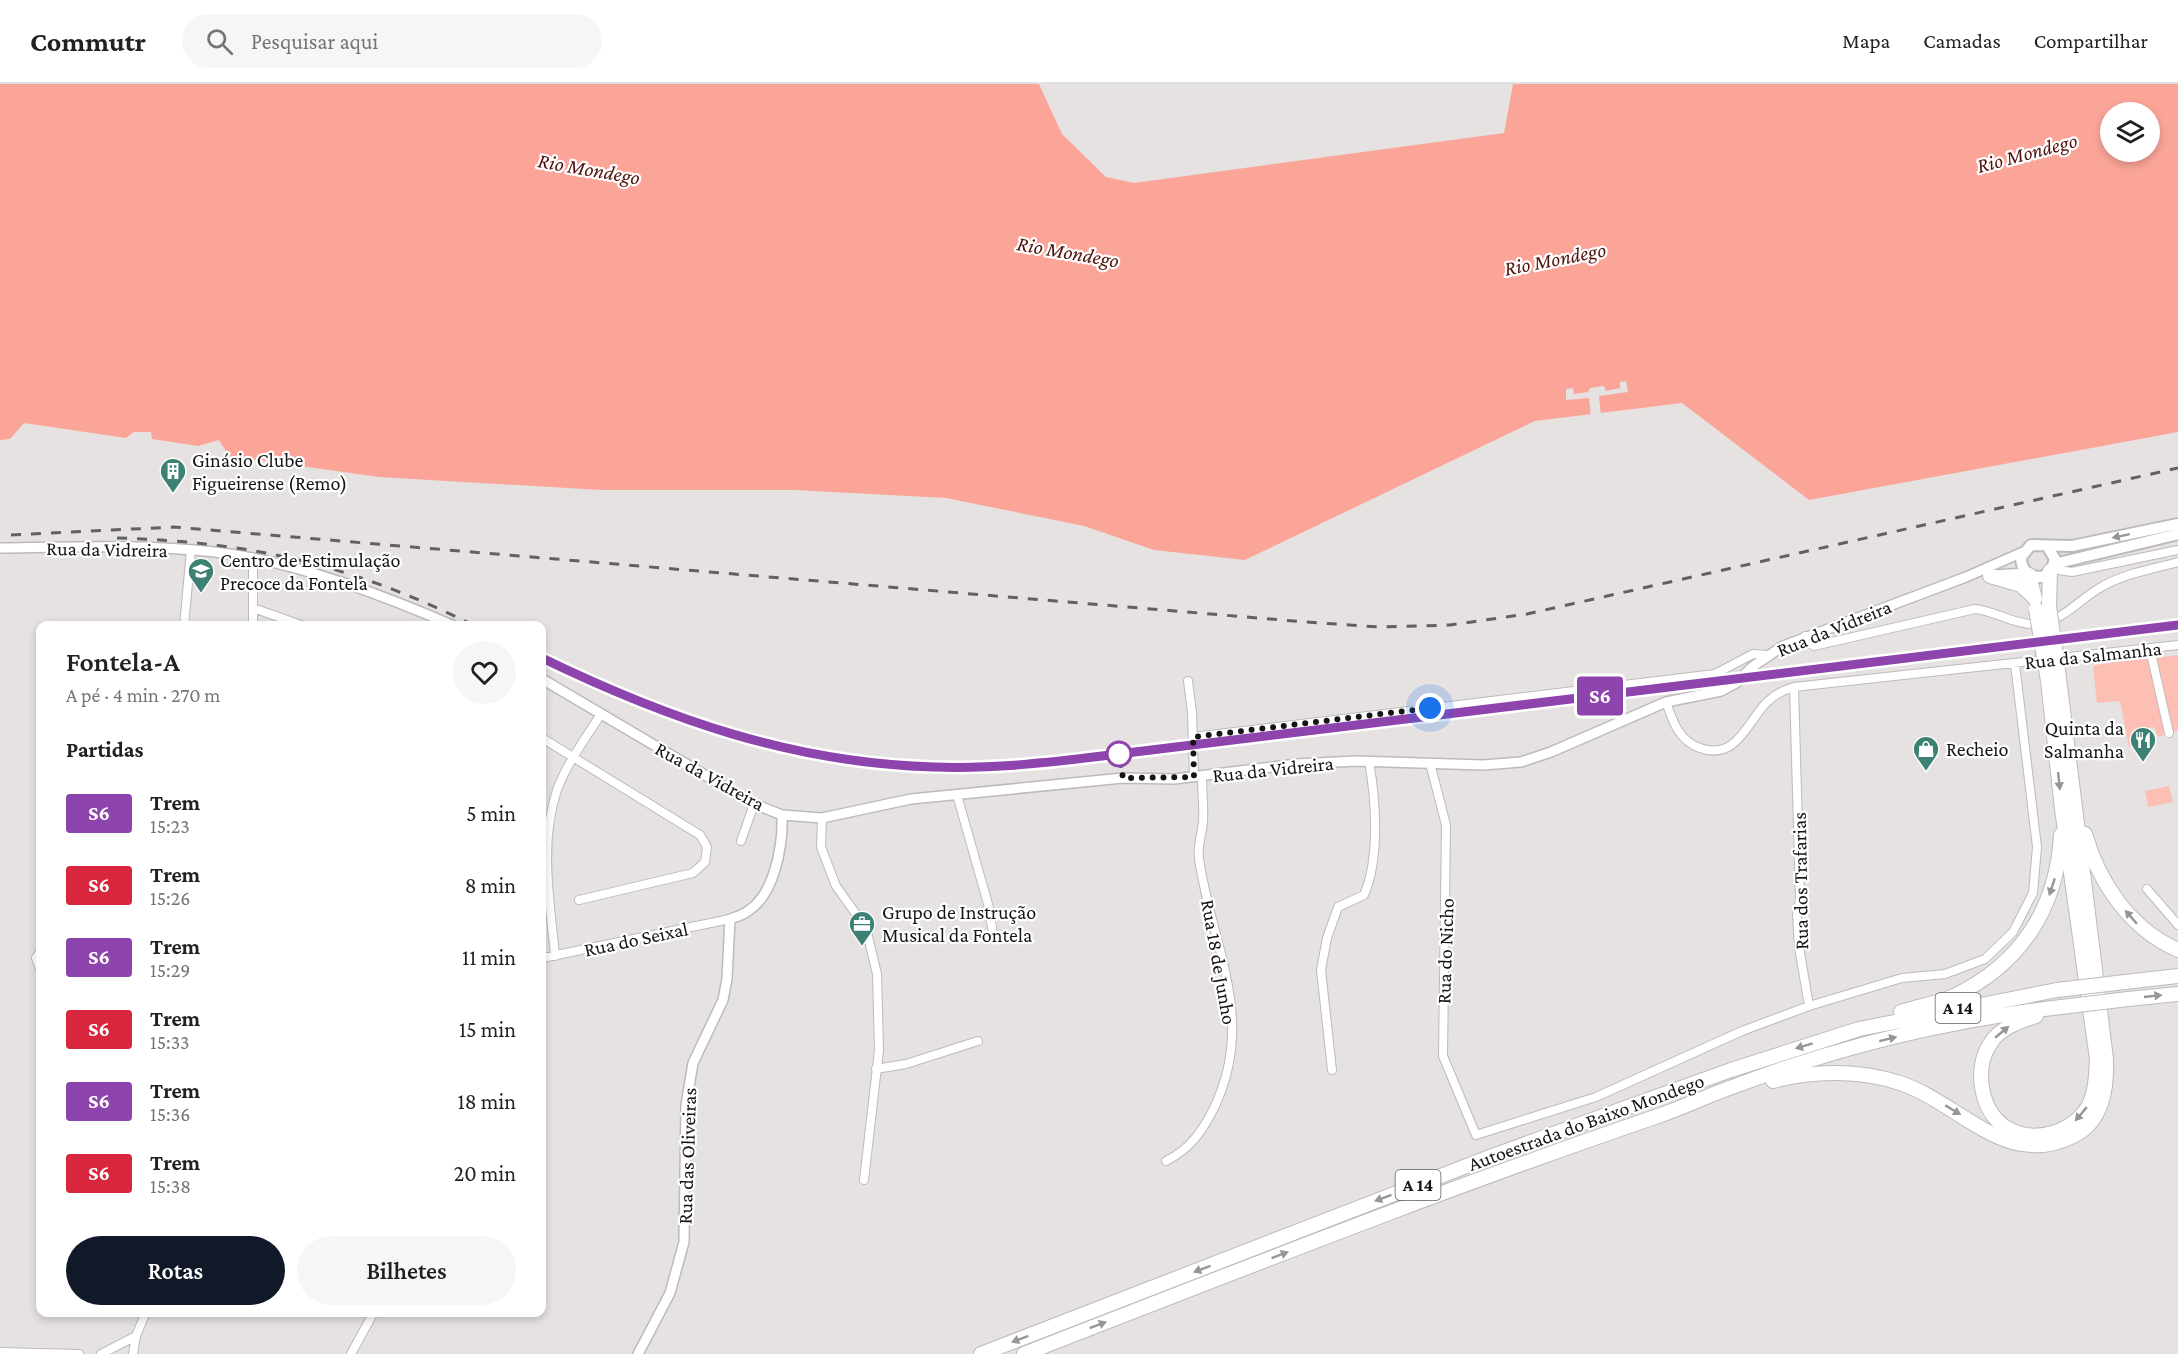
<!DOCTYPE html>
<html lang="pt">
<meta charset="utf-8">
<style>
body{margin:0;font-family:"Crimson Pro",serif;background:#f6f6f6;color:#202124;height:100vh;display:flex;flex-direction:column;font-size:22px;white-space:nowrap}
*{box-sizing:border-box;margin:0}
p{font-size:20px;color:#757577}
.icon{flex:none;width:33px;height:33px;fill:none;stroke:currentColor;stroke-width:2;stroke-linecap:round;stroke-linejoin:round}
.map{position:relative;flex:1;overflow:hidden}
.panel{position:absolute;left:36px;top:537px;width:510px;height:696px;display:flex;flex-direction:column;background:#fff;border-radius:12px;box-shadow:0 3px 9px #0003}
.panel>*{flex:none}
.badge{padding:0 12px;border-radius:4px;font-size:21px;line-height:39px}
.buttons{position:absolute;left:2100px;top:18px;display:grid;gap:12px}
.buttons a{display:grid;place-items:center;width:60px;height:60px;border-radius:50%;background:#fff;box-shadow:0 3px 9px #0003;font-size:30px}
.you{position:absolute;width:30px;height:30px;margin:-15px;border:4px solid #fff;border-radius:50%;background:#1a73e8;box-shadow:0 0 0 9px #1a73e833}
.map>.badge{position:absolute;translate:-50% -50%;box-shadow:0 0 0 3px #fff}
h2{padding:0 30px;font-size:22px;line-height:54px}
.round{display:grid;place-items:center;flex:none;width:63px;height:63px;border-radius:32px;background:#f6f6f6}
.head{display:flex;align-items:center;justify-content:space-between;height:102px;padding:0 30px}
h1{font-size:28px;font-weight:600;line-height:45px}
.primary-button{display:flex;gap:12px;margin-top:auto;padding:12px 30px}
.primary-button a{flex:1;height:69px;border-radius:36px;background:#111827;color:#fff;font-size:24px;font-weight:600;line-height:69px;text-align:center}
.primary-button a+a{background:#f6f6f6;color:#202124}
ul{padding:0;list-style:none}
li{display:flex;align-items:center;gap:18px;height:72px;padding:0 30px}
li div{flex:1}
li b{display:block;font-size:22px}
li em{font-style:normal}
li .badge{min-width:66px;font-weight:700;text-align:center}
header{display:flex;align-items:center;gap:36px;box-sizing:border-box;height:84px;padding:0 30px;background:#fff;border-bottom:2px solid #e0e0e0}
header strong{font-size:28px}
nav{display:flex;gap:33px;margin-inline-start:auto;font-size:21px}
.search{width:420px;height:54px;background:#f6f6f6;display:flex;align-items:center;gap:15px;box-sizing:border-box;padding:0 21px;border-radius:33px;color:#757577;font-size:22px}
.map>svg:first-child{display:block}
.green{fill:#fdbeb4}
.water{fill:#fba598;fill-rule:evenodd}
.pier{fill:#e6e2e2}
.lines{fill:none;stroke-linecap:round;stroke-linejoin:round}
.minor-casing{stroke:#bebab9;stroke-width:10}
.tertiary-casing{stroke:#bebab9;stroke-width:12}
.secondary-casing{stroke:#bebab9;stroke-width:14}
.motorway-casing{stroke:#bebab9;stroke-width:16}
.minor{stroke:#fff;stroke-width:8}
.tertiary{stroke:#fff;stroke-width:9}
.secondary{stroke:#fff;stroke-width:10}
.motorway{stroke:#fff;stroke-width:14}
.rail{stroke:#626060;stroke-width:3;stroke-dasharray:10 10;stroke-linecap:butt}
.motorway-bridge-casing{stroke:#bebab9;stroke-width:16;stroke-linecap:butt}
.motorway-bridge{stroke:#fff;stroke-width:14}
.oneway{fill:#969696}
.line-casing{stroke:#fff;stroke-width:14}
.line{stroke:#8e44ad;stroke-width:9}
.walk{stroke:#161515;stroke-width:6;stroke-dasharray:0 10.8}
.stop-dot{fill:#fff;stroke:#8e44ad;stroke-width:3}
.labels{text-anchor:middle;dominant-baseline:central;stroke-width:4.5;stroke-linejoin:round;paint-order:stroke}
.shield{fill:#fff;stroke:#5c5b5b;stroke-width:1.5}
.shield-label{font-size:18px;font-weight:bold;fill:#161515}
.poi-label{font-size:20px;fill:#161515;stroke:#fff;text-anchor:start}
.street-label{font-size:20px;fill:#161515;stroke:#fff}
.water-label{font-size:21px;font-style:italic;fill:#51110c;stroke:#fff}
</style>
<header>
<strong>Commutr</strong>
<div class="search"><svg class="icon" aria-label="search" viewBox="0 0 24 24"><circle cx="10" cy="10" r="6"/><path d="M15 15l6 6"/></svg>Pesquisar aqui</div>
<nav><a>Mapa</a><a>Camadas</a><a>Compartilhar</a></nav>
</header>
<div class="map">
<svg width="2178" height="1270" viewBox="0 0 2178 1270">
<rect width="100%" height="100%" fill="#e6e2e2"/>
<path class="green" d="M2178,571V646L2158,653L2154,643L2132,648L2135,662L2129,663L2120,617L2097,619L2093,584L2095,581L2145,574L2149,578L2154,574Z
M2169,702L2173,718L2148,723L2145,707Z"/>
<path class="water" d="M0,0H1039L1062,50L1106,93L1134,99L1504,49L1513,0H2178V348L1809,416L1682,319L1535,337L1245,476L1154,466L1084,442L946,414L795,406H601L379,393L229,372L219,356L198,362L152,355L151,348H134L126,354L24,339L10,355L0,356ZM2110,28H2150V68H2110Z"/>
<path class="pier" d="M1626,297L1628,308L1599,312L1601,332L1591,333L1589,314L1566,316V305L1573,304L1574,310L1588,308L1590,304L1604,302L1606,307L1620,304V298Z"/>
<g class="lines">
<g class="minor-casing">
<path id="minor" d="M253,475V542
M2052,485L2072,488L2178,466
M253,524L304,542
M184,542L191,466
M1805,552L1807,558L1814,562L1975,525C1995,527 2013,540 2032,540C2064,539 2078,515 2103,502C2126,489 2153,485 2178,478
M2150,565L2169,649
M1188,597L1192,628L1194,693
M1794,603L1800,814L1797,832L1799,863L1809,922
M1666,618C1673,638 1679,657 1700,664C1736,677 1747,639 1766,619C1774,611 1783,606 1794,603L2178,561
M1193,653L1715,590L1753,570L1767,571
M542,654L700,751L707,763L705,778L693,789L579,816
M1430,679L1446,741L1443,972L1476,1051L1596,1013L1742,947L1809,922L1902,894L1945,890L1985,875L2013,848L2033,809L2037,763L2015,580
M957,711L988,820L994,855
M822,734L821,763L836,802L866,844L877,890L879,966L864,1096
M741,757L754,720
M2147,805L2178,841
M40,868L36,874L40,885
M555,872C550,818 539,759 557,706C567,679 585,655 601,630
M542,874L730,835
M876,985L906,980L978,957
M1332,986L1321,886L1327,854L1338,823L1364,811C1380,774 1376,717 1369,677
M1166,1077C1190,1065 1202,1048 1214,1024C1257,935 1212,863 1199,775C1197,763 1202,750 1203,738C1204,723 1202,707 1202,693
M0,1268L79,1270
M101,1270L136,1252L146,1228
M133,1270L136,1252
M351,1270L374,1228"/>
</g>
<g class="tertiary-casing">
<path id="tertiary" d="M0,464C71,463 144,460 215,468C294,477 381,510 454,542
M1995,491L2026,489
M542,595L754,720L782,731L822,734L911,715L1123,694L1174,695L1297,680L1356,677L1483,681L1521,678L1551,668L1666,618L1721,607L1736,599L1752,583L1783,562L1966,493L2023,468
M638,1270L670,1209L684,1158L686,1021L693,979L723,916L727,895L730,835C736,833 743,831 748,827C775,810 783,761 782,731"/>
</g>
<g class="secondary-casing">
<path id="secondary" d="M2047,462L2055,475L2052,485L2043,493C2029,494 2021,486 2021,473L2031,461L2072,462L2178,440
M2054,480L2178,450"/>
</g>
<g class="motorway-casing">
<path id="motorway" d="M2029,491L2035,515
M1990,492L2021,501L2034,513
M2049,522L2050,487
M2085,750C2099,799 2130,845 2178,866
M2125,898L2178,892
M2128,915L2178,910
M1901,928C1919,922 1938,919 1954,912C2021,880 2057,824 2061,751
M2036,932C2020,937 1999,944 1990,960C1974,984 1980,1026 2005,1043C2033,1061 2073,1049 2089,1021C2096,1007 2096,990 2097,975L2062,725L2048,597
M1773,997C1814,986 1860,986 1900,999C1962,1020 2007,1087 2075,1051C2103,1036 2107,1004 2106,975L2059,594
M981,1270L1495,1071L1731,986L1859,945L2057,906
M1024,1270C1235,1188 1444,1105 1658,1032C1684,1023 1709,1011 1735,1002C1840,962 1950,936 2061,923"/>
</g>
<use href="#minor" class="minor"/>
<use href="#tertiary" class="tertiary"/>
<use href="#secondary" class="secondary"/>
<use href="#motorway" class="motorway"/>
<path class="rail" d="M11,451L174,443L1306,538L1379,543L1450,541L1527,530L2178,384
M117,454C253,458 353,481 475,542
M542,574C668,636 791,678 933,683C995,685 1057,678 1119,670L2178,541"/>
<g class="motorway-bridge-casing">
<path id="motorway-bridge" d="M2049,522L2059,594
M2036,525L2048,597
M2057,906L2125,898
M2061,923L2128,915"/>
</g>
<use href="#motorway-bridge" class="motorway-bridge"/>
</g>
<defs><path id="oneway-solid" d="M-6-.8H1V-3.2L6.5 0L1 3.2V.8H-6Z" transform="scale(1.5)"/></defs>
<g class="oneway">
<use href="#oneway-solid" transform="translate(2121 452) rotate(168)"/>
<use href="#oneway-solid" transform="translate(2059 697) rotate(84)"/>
<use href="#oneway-solid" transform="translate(2052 803) rotate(108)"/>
<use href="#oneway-solid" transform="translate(2131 833) rotate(-131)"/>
<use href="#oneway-solid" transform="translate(2153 912) rotate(-6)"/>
<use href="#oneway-solid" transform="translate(2002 948) rotate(-40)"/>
<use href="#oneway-solid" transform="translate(1888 955) rotate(-14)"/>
<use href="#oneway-solid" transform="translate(1804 962) rotate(163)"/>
<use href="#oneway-solid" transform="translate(1953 1026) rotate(31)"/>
<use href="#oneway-solid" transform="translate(2081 1030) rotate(130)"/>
<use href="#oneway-solid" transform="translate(1383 1114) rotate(159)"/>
<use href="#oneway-solid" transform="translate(1280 1171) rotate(-21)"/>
<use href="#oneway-solid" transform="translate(1202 1185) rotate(159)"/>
<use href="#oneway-solid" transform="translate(1098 1241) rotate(-21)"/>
<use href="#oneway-solid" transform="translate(1020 1255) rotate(159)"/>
</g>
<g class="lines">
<g class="line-casing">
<path id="line" d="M542,574C668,635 792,679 934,683C990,685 1046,679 1102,672L2178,541"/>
</g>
<use href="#line" class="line"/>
<path class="walk" d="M1119,670L1123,694L1194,693L1193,653L1430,624"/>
</g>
<defs>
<g id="building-pin" transform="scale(1.35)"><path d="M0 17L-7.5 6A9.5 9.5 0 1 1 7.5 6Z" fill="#3d8174" stroke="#fff"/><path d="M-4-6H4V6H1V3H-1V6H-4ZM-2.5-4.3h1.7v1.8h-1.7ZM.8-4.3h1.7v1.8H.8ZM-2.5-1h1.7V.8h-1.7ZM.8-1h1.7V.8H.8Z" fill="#fff"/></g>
<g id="school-pin" transform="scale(1.35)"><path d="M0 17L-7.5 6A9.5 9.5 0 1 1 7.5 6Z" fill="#3d8174" stroke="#fff"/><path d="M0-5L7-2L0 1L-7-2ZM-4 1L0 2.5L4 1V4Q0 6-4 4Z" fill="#fff"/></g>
<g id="restaurant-pin" transform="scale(1.35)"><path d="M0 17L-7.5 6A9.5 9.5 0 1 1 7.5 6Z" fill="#3d8174" stroke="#fff"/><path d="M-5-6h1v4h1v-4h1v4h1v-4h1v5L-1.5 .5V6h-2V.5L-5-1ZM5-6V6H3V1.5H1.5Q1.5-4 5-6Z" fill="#fff"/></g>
<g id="shop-pin" transform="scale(1.35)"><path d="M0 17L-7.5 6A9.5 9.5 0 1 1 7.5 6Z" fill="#3d8174" stroke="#fff"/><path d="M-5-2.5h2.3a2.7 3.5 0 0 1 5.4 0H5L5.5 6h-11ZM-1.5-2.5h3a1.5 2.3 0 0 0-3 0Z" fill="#fff"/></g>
<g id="office-pin" transform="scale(1.35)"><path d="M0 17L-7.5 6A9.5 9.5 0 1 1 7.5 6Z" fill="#3d8174" stroke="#fff"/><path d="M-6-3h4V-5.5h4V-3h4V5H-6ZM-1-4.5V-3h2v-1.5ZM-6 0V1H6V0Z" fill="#fff"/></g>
</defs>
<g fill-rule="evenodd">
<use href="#building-pin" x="173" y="387"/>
<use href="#school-pin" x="201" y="487"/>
<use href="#restaurant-pin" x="2143" y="656"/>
<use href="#shop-pin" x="1926" y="665"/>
<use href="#office-pin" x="862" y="840"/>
</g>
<circle class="stop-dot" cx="1119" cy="670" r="12"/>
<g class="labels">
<g class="shield">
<rect x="1935.5" y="909" width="45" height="30" rx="4.5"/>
<rect x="1395.5" y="1086" width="45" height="30" rx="4.5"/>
</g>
<g class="shield-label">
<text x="1958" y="924">A 14</text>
<text x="1418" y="1101">A 14</text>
</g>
<g class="poi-label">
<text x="192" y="376">Ginásio Clube<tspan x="192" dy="23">Figueirense (Remo)</tspan></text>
<text x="220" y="476">Centro de Estimulação<tspan x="220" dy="23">Precoce da Fontela</tspan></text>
<text x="2124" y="644" text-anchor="end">Quinta da<tspan x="2124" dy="23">Salmanha</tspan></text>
<text x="1946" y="665">Recheio</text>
<text x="882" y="828">Grupo de Instrução<tspan x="882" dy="23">Musical da Fontela</tspan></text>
</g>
<g class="street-label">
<text transform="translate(107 465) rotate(1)">Rua da Vidreira</text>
<text transform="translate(1834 544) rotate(-22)">Rua da Vidreira</text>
<text transform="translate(2093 571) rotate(-6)">Rua da Salmanha</text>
<text transform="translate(1273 685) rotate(-6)">Rua da Vidreira</text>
<text transform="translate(710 692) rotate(29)">Rua da Vidreira</text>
<text transform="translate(1800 797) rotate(-91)">Rua dos Trafarias</text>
<text transform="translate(636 855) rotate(-12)">Rua do Seixal</text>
<text transform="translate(1445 867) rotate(-88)">Rua do Nicho</text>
<text transform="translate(1219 878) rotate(80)">Rua 18 de Junho</text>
<text transform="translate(1586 1038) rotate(-20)">Autoestrada do Baixo Mondego</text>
<text transform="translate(687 1072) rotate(-88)">Rua das Oliveiras</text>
</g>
<g class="water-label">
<text transform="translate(2027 69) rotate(-15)">Rio Mondego</text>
<text transform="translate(589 85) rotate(10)">Rio Mondego</text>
<text transform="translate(1068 168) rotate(10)">Rio Mondego</text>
<text transform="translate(1555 175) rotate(-11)">Rio Mondego</text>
</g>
</g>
</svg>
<div class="buttons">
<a><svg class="icon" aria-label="layers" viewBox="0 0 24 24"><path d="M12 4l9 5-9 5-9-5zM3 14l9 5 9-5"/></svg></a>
</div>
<div class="you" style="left:1430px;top:624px"></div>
<b class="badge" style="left:1600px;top:612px;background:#8e44ad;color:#fff">S6</b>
<section class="panel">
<div class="head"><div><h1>Fontela-A</h1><p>A pé · 4 min · 270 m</p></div><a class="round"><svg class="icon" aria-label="heart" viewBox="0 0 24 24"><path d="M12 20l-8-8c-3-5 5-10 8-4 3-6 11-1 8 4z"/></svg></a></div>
<h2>Partidas</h2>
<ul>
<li><span class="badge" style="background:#8e44ad;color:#fff">S6</span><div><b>Trem</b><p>15:23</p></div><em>5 min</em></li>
<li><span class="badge" style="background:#d7263d;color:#fff">S6</span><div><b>Trem</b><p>15:26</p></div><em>8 min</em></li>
<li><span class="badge" style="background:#8e44ad;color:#fff">S6</span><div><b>Trem</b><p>15:29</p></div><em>11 min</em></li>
<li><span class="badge" style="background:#d7263d;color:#fff">S6</span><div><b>Trem</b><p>15:33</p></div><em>15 min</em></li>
<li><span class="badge" style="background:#8e44ad;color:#fff">S6</span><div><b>Trem</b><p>15:36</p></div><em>18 min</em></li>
<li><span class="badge" style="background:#d7263d;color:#fff">S6</span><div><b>Trem</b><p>15:38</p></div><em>20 min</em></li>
</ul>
<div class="primary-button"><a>Rotas</a><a>Bilhetes</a></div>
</section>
</div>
